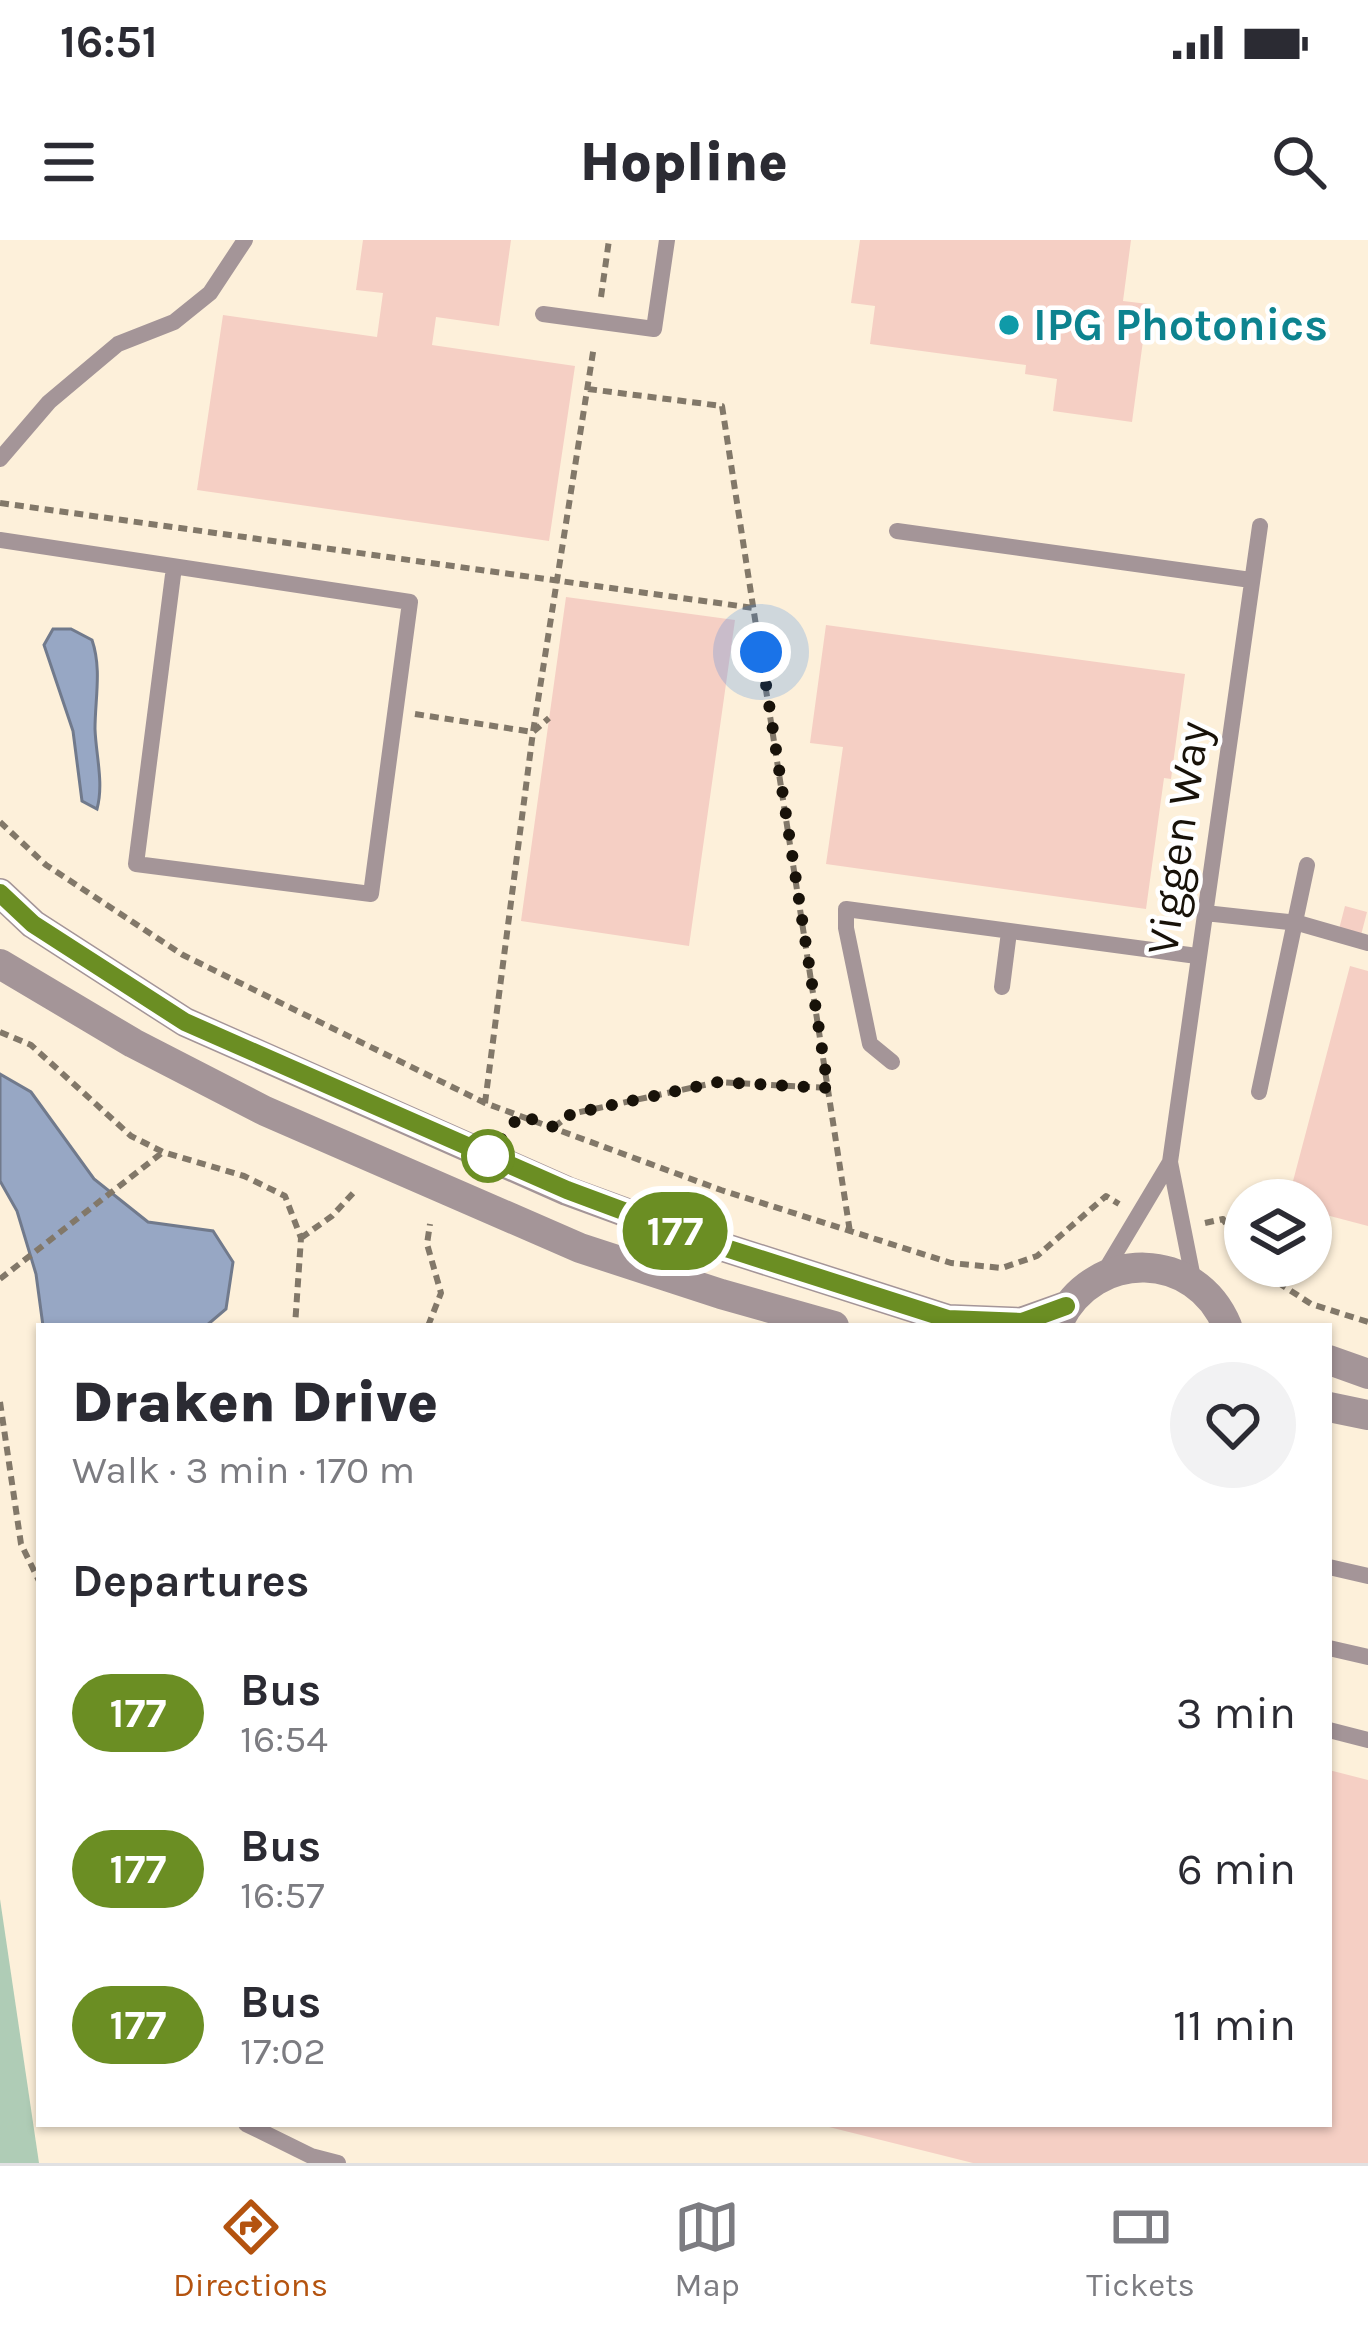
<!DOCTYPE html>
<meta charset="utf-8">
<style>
body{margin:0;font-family:Karla,sans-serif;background:#f2f2f3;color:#2b2b33;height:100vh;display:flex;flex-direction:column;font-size:45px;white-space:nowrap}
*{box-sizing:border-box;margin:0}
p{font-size:39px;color:#7c7c81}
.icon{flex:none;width:66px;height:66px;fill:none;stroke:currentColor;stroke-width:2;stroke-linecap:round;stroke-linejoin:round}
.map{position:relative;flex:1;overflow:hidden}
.sheet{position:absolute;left:36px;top:1083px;width:1296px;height:804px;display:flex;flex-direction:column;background:#fff;border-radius:0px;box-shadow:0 3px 9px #0004}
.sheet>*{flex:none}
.badge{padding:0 24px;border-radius:39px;font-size:42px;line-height:78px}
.controls{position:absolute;left:1224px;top:939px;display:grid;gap:24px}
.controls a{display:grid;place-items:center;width:108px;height:108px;border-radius:50%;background:#fff;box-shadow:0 3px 9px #0004;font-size:60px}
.you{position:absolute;width:60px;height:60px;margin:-30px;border:9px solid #fff;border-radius:50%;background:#1a73e8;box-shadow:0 0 0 18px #1a73e833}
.map>.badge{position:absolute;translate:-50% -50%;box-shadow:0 0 0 6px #fff}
h2{padding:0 36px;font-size:45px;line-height:108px}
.round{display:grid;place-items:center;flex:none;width:126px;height:126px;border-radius:63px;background:#f2f2f3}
.overview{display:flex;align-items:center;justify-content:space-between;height:204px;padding:0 36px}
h1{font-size:57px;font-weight:800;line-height:90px}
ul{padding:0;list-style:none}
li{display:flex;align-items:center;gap:36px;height:156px;padding:0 36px}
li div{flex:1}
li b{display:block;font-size:45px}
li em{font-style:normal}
li .badge{min-width:132px;font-weight:700;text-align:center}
.status{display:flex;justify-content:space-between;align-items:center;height:84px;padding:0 60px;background:#fff;direction:ltr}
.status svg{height:33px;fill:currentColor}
header{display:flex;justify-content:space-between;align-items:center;height:156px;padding:0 36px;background:#fff;font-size:54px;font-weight:800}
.menu{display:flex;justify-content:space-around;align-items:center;height:168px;border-top:3px solid #e1e1e2;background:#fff;font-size:33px;color:#7c7c81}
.menu a{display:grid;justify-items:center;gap:6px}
.menu .on{color:#b4530f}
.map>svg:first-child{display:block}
.green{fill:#afccb6}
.water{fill:#97a7c4;stroke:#717a8c;stroke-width:3}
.building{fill:#f5cfc4}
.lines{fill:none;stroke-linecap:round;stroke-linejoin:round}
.path{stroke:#827869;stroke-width:6;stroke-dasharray:9 6;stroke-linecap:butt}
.service{stroke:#a49598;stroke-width:16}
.minor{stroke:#a49598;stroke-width:30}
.line-casing{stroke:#fff;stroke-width:27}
.line{stroke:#6b8e23;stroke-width:18}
.walk{stroke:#181209;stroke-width:12;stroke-dasharray:0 21.6}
.culture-dot{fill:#0f9aa8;stroke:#fff;stroke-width:4.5}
.stop-dot{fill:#fff;stroke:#6b8e23;stroke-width:6}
.labels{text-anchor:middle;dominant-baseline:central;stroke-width:9;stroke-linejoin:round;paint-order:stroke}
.culture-label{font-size:45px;font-weight:bold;fill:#0d838f;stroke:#fff;text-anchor:start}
.street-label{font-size:45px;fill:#181209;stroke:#fff}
</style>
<div class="status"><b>16:51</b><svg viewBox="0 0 49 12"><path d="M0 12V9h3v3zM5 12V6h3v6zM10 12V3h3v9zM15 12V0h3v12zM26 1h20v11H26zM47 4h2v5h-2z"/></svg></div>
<header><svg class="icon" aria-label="menu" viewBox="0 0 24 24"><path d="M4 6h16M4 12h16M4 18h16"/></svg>Hopline<svg class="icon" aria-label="search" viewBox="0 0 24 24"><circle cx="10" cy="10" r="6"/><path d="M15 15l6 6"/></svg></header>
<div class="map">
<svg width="1368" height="1923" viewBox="0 0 1368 1923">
<rect width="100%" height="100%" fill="#fdf0da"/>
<path class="green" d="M0,1659L39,1923H0Z"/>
<path class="water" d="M53,389H71L92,400C102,429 95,459 95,489C96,516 104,543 97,569L82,561L73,491L44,405Z
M0,834L31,852L94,939L148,982L213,991L233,1022L226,1069L206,1086H43L36,1034L17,971L0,941Z"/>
<path class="building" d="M363,0H511L499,86L436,77L432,105L575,126L549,301L197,250L223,75L377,97L383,53L356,50Z
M860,0H1131L1123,61L1148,64L1132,182L1053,171L1057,139L1025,134L1026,125L870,104L875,66L851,63Z
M566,357L735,380L689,706L521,681Z
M826,385L1185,434L1171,539L1164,538L1146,669L826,624L843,507L810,503Z
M1345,666L1367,672L1360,699L1338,693Z
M1350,726L1368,731V986L1311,971V960H1288Z
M1329,1530L1368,1540V1923H973L825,1886L1329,1884Z"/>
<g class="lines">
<path class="path" d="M601,57L609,0
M588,149L722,166L850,992
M0,263L754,368
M415,474L533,492L549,478
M0,582L46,625L183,715L485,863L721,950L951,1023L1002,1028L1037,1016L1106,956L1119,964
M0,792L31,805L131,896L163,912L244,936L285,956L301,998L295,1086
M485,863L533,492L594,106
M554,887L571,874L718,842L828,848
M1205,983L1223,979L1245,1014
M301,998L332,976L355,951
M1253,1026L1311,1064L1368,1082
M0,1039L163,912
M428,1086L441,1053L427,1004L430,984
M0,1162L21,1304L39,1341"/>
<path class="service" d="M543,74L654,89L667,0
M0,219L49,162L118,104L174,82L210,53L245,0
M897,291L1251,340
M0,300L410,362L371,654L136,624L174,327
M1205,673L1298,683L1368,703
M1002,747L1009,692
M892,822L870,804L846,688V669L1197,716
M1259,852L1307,625
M1103,1034L1170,922
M1194,1043L1170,922L1260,286
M1329,1327L1368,1336
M1329,1408L1368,1417
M1329,1490L1368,1500
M246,1884L311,1916L338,1923"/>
<path class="minor" d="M0,653L33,684L185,782L567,951L704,1001L948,1079L1021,1082L1066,1066
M0,724L133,803L265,871L580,1008L721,1054L834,1086
M1059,1081C1095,1008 1196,1010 1227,1086
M1329,1120L1368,1134
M1329,1167L1368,1175"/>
</g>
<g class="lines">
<g class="line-casing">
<path id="line" d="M0,653L33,684L185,782L567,950L704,1001L948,1079L1022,1082L1066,1066"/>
</g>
<use href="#line" class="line"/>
<path class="walk" d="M488,916L520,875L554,887L571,874L718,842L828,848L761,412"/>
</g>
<circle class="culture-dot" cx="1009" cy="85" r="12"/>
<circle class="stop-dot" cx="488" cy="916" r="24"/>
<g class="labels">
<g class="culture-label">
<text x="1033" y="85">IPG Photonics</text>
</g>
<g class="street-label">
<text transform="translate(1178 598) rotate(-82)">Viggen Way</text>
</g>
</g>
</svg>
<div class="controls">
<a><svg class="icon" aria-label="layers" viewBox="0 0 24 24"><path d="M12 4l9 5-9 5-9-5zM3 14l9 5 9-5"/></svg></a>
</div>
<div class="you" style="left:761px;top:412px"></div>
<b class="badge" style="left:675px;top:991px;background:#6b8e23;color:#fff">177</b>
<section class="sheet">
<div class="overview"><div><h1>Draken Drive</h1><p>Walk · 3 min · 170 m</p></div><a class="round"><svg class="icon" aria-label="heart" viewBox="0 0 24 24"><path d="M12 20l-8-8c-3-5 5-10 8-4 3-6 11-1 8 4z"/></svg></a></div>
<h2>Departures</h2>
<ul>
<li><span class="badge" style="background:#6b8e23;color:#fff">177</span><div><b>Bus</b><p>16:54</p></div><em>3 min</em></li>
<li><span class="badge" style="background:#6b8e23;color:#fff">177</span><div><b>Bus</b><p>16:57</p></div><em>6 min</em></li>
<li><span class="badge" style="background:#6b8e23;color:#fff">177</span><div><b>Bus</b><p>17:02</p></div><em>11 min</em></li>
</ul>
</section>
</div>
<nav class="menu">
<a class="on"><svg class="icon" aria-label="directions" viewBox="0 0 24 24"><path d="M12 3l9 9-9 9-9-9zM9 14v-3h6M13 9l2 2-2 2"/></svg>Directions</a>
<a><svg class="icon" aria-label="map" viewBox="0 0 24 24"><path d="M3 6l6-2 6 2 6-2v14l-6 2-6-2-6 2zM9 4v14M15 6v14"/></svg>Map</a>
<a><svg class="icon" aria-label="tickets" viewBox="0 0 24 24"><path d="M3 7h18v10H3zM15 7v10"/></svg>Tickets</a>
</nav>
